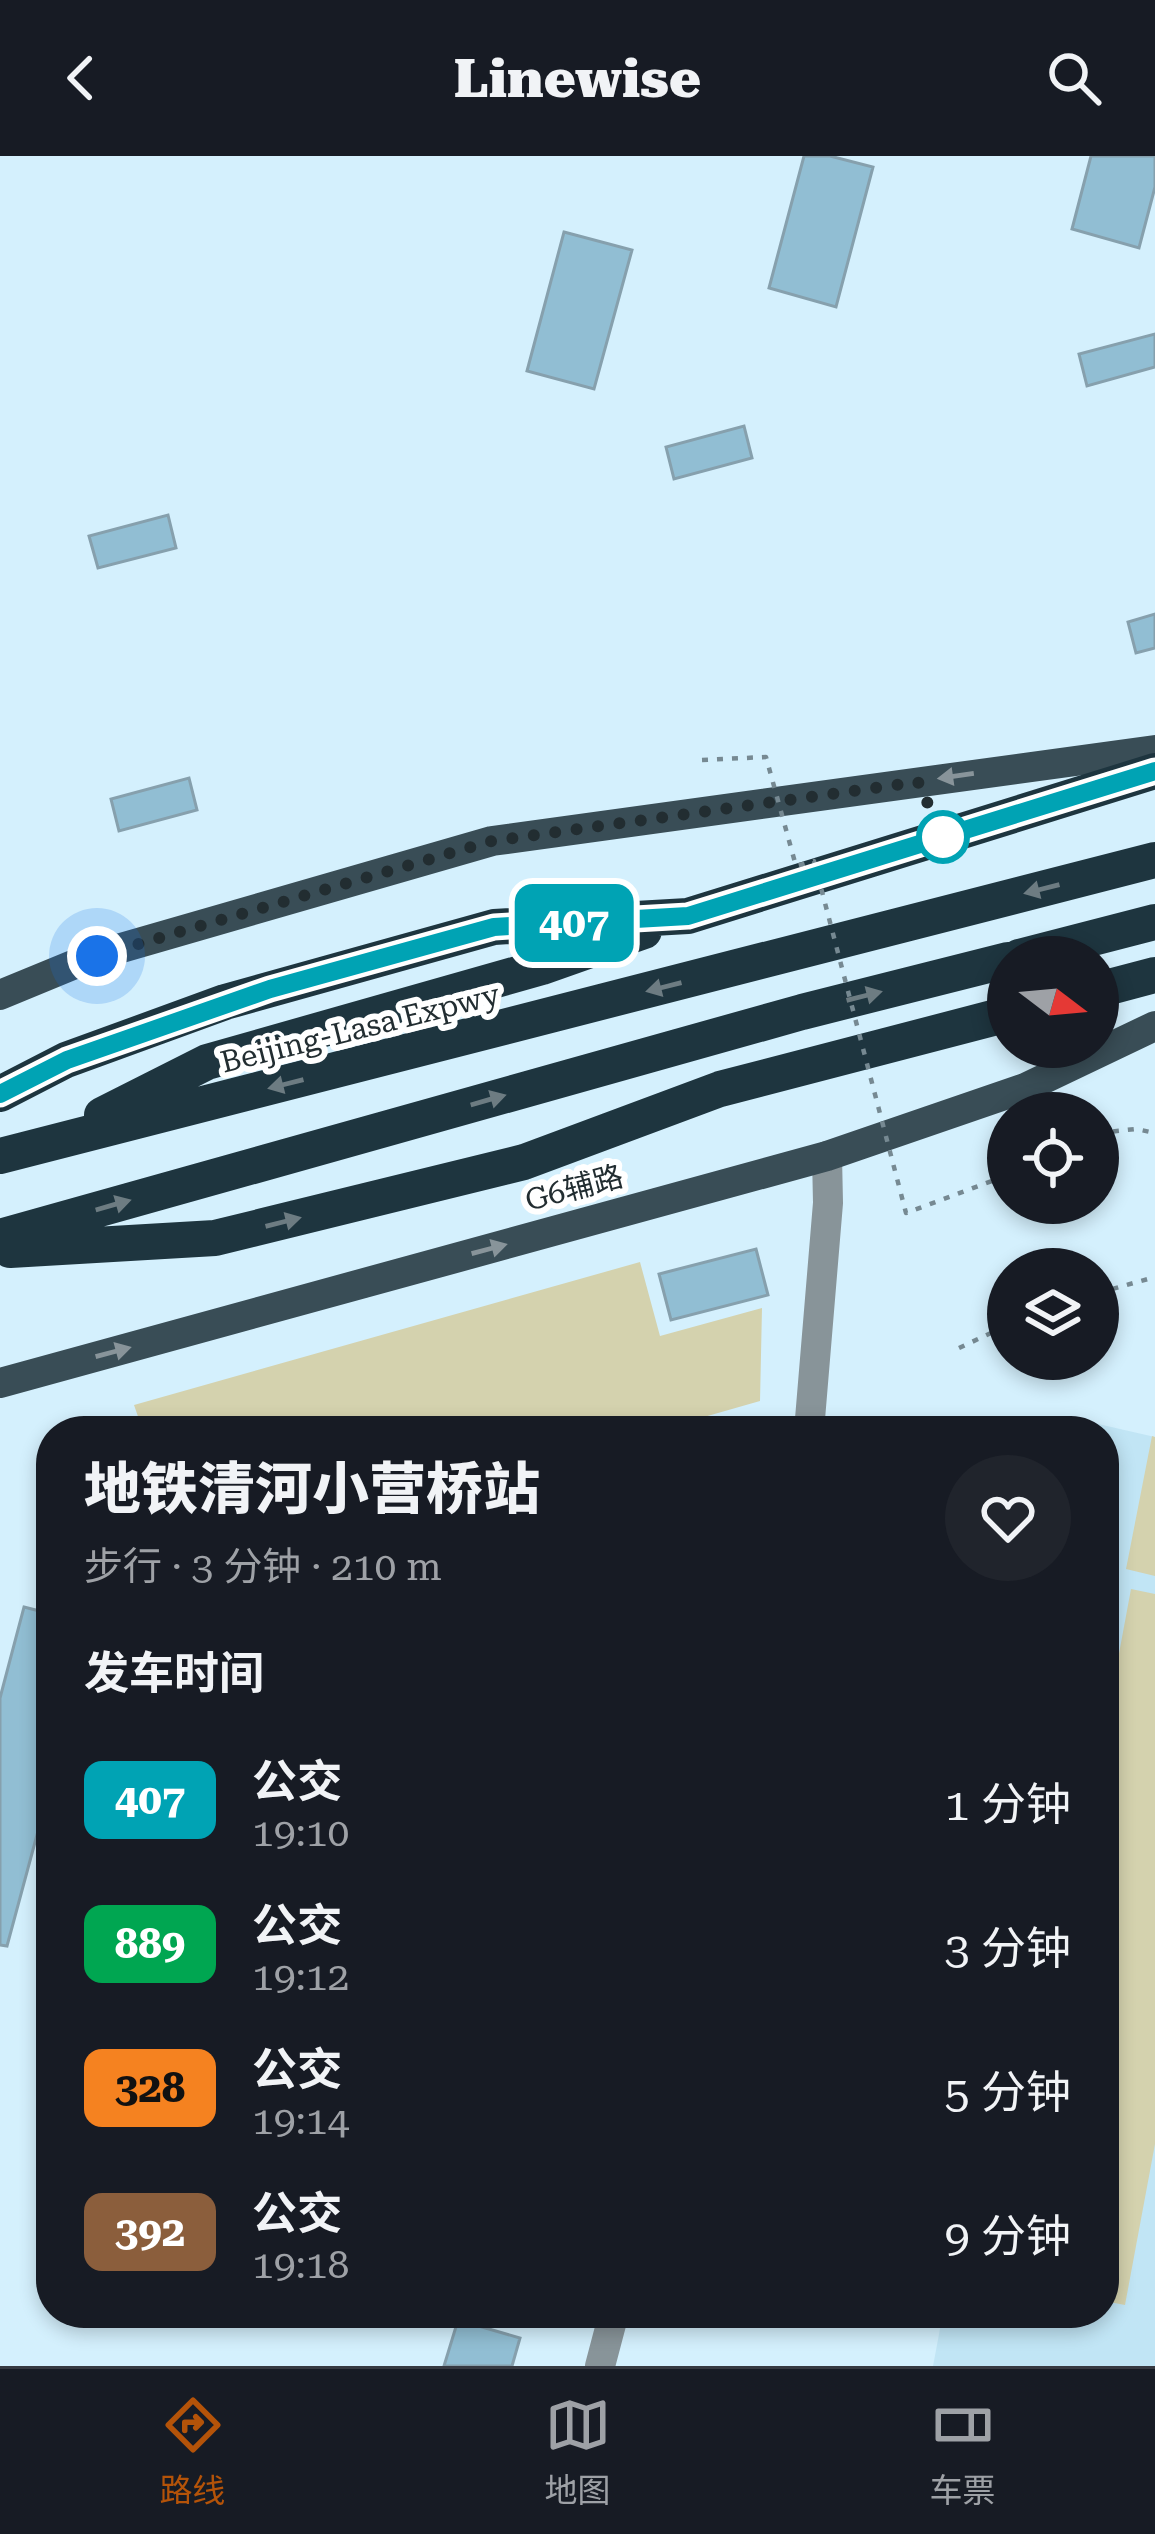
<!DOCTYPE html>
<html lang="zh">
<meta charset="utf-8">
<style>
body{margin:0;font-family:"Roboto Serif","Noto Sans SC",serif;background:#20242c;color:#f1f3f6;height:100vh;display:flex;flex-direction:column;font-size:45px;white-space:nowrap}
*{box-sizing:border-box;margin:0}
p{font-size:39px;color:#9ea1a6}
.icon{flex:none;width:66px;height:66px;fill:none;stroke:currentColor;stroke-width:2;stroke-linecap:round;stroke-linejoin:round}
.map{position:relative;flex:1;overflow:hidden}
.sheet{position:absolute;left:36px;top:1260px;width:1083px;height:912px;display:flex;flex-direction:column;background:#171b24;border-radius:48px;box-shadow:0 6px 18px #0003}
.sheet>*{flex:none}
.badge{padding:0 24px;border-radius:18px;font-size:42px;line-height:78px}
.needle{width:78px;rotate:106deg}
.buttons{position:absolute;left:987px;top:780px;display:grid;gap:24px}
.buttons a{display:grid;place-items:center;width:132px;height:132px;border-radius:50%;background:#171b24;box-shadow:0 6px 18px #0003;font-size:60px}
.you{position:absolute;width:60px;height:60px;margin:-30px;border:9px solid #fff;border-radius:50%;background:#1a73e8;box-shadow:0 0 0 18px #1a73e833}
.map>.badge{position:absolute;translate:-50% -50%;box-shadow:0 0 0 6px #fff}
h2{padding:0 48px;font-size:45px;line-height:108px}
.round{display:grid;place-items:center;flex:none;width:126px;height:126px;border-radius:63px;background:#20242c}
.headline{display:flex;align-items:center;justify-content:space-between;height:204px;padding:0 48px}
h1{font-size:57px;font-weight:800;line-height:90px}
ul{padding:0;list-style:none}
li{display:flex;align-items:center;gap:36px;height:144px;padding:0 48px}
li div{flex:1}
li b{display:block;font-size:45px}
li em{font-style:normal}
li .badge{min-width:132px;font-weight:700;text-align:center}
header{display:flex;justify-content:space-between;align-items:center;height:156px;padding:0 48px;background:#171b24;font-size:54px;font-weight:800}
.dock{display:flex;justify-content:space-around;align-items:center;height:168px;border-top:3px solid #363941;background:#171b24;font-size:33px;color:#9ea1a6}
.dock a{display:grid;justify-items:center;gap:6px}
.dock .active{color:#b45309}
.map>svg:first-child{display:block}
.built{fill:#c1e5f5}
.green{fill:#d4d2ae}
.building{fill:#91bed3;stroke:#86a0ad;stroke-width:3}
.lines{fill:none;stroke-linecap:round;stroke-linejoin:round}
.path{stroke:#768992;stroke-width:4.5;stroke-dasharray:6 9;stroke-linecap:butt}
.minor{stroke:#889499;stroke-width:30}
.major{stroke:#394d56;stroke-width:30}
.highway{stroke:#1e353f;stroke-width:36}
.path-bridge{stroke:#768992;stroke-width:4.5;stroke-dasharray:6 9;stroke-linecap:butt}
.oneway{fill:#88949a}
.oneway2{fill:#6d7c82}
.line-casing{stroke:#fff;stroke-width:27}
.line{stroke:#00a3b4;stroke-width:18}
.walk{stroke:#222d31;stroke-width:12;stroke-dasharray:0 21.6}
.stop-dot{fill:#fff;stroke:#00a3b4;stroke-width:6}
.labels{text-anchor:middle;dominant-baseline:central;stroke-width:12;stroke-linejoin:round;paint-order:stroke}
.street-label{font-size:30px;fill:#222d31;stroke:#fff}
</style>
<header><svg class="icon" aria-label="back" viewBox="0 0 24 24"><path d="M15 5l-7 7 7 7"/></svg>Linewise<svg class="icon" aria-label="search" viewBox="0 0 24 24"><circle cx="10" cy="10" r="6"/><path d="M15 15l6 6"/></svg></header>
<div class="map">
<svg width="1155" height="2210" viewBox="0 0 1155 2210">
<rect width="100%" height="100%" fill="#d4f0fd"/>
<path class="built" d="M1072,1262L1155,1281V2210H933L943,2157H1104V1275H1069Z"/>
<path class="green" d="M640,1106L660,1180L762,1152L760,1245L655,1275H143L134,1249Z
M1152,1280L1155,1281V1420L1126,1413Z
M1131,1433L1155,1438V1988L1125,2149L1104,2145V1578Z"/>
<path class="building" d="M804,0H830L873,11L836,151L769,132Z
M1091,0H1155V31L1139,92L1072,73Z
M564,76L632,94L594,233L527,215Z
M1155,178V211L1087,230L1079,198Z
M744,270L752,302L674,323L666,291Z
M168,359L176,392L98,412L89,380Z
M1155,458V492L1136,497L1128,466Z
M189,622L197,654L119,675L111,643Z
M756,1093L768,1139L671,1164L659,1118Z
M24,1451L51,1458V1627L7,1790L0,1789V1542Z
M458,2164L520,2182L512,2210H444Z"/>
<g class="lines">
<path class="path" d="M1098,977L1136,973L1155,977
M1098,1137L1155,1121
M959,1192L1008,1169"/>
<path class="minor" d="M809,1275L828,1047L827,1000
M600,2210L614,2157"/>
<path class="major" d="M0,839L97,799L492,685L1155,594
M0,1227L827,1000L1025,932L1155,870"/>
<path class="highway" d="M1019,801L1155,766
M1098,834L1155,819
M0,938L66,904L225,846L494,771L688,760L1155,615
M102,959L207,906L542,811L644,775
M0,1000L1155,704
M0,1081L802,856L1008,804
M10,1094L215,1082L524,1006L720,933L1008,858"/>
<path class="path-bridge" d="M702,604L766,601L796,710L814,705L906,1057L1008,1019"/>
</g>
<defs><path id="oneway-solid" d="M-6-.8H1V-3.2L6.5 0L1 3.2V.8H-6Z" transform="scale(3)"/></defs>
<g class="oneway">
<use href="#oneway-solid" transform="translate(956 620) rotate(172)"/>
<use href="#oneway-solid" transform="translate(489 1093) rotate(-15)"/>
<use href="#oneway-solid" transform="translate(113 1196) rotate(-15)"/>
</g>
<g class="oneway2">
<use href="#oneway-solid" transform="translate(1042 733) rotate(166)"/>
<use href="#oneway-solid" transform="translate(664 831) rotate(166)"/>
<use href="#oneway-solid" transform="translate(864 840) rotate(-14)"/>
<use href="#oneway-solid" transform="translate(286 928) rotate(166)"/>
<use href="#oneway-solid" transform="translate(488 944) rotate(-16)"/>
<use href="#oneway-solid" transform="translate(113 1049) rotate(-16)"/>
<use href="#oneway-solid" transform="translate(283 1066) rotate(-14)"/>
</g>
<g class="lines">
<g class="line-casing">
<path id="line" d="M0,938L67,904L270,833L494,771L688,760L1155,615"/>
</g>
<use href="#line" class="line"/>
<path class="walk" d="M97,800L492,685L918,626L943,681"/>
</g>
<circle class="stop-dot" cx="943" cy="681" r="24"/>
<g class="labels">
<g class="street-label">
<text transform="translate(360 872) rotate(-14)">Beijing-Lasa Expwy</text>
<text transform="translate(574 1032) rotate(-15)">G6辅路</text>
</g>
</g>
</svg>
<div class="buttons">
<a><svg class="needle" viewBox="-14 -14 28 28"><path d="M0-13l5 13h-10z" fill="#e53935"/><path d="M0 13l5-13h-10z" fill="#9ea1a6"/></svg></a>
<a><svg class="icon" aria-label="locate" viewBox="0 0 24 24"><circle cx="12" cy="12" r="6"/><path d="M12 2v4M12 18v4M2 12h4M18 12h4"/></svg></a>
<a><svg class="icon" aria-label="layers" viewBox="0 0 24 24"><path d="M12 4l9 5-9 5-9-5zM3 14l9 5 9-5"/></svg></a>
</div>
<div class="you" style="left:97px;top:800px"></div>
<b class="badge" style="left:574px;top:767px;background:#00a3b4;color:#fff">407</b>
<section class="sheet">
<div class="headline"><div><h1>地铁清河小营桥站</h1><p>步行 · 3 分钟 · 210 m</p></div><a class="round"><svg class="icon" aria-label="heart" viewBox="0 0 24 24"><path d="M12 20l-8-8c-3-5 5-10 8-4 3-6 11-1 8 4z"/></svg></a></div>
<h2>发车时间</h2>
<ul>
<li><span class="badge" style="background:#00a3b4;color:#fff">407</span><div><b>公交</b><p>19:10</p></div><em>1 分钟</em></li>
<li><span class="badge" style="background:#00a651;color:#fff">889</span><div><b>公交</b><p>19:12</p></div><em>3 分钟</em></li>
<li><span class="badge" style="background:#f58220;color:#111">328</span><div><b>公交</b><p>19:14</p></div><em>5 分钟</em></li>
<li><span class="badge" style="background:#8b5e3c;color:#fff">392</span><div><b>公交</b><p>19:18</p></div><em>9 分钟</em></li>
</ul>
</section>
</div>
<nav class="dock">
<a class="active"><svg class="icon" aria-label="directions" viewBox="0 0 24 24"><path d="M12 3l9 9-9 9-9-9zM9 14v-3h6M13 9l2 2-2 2"/></svg>路线</a>
<a><svg class="icon" aria-label="map" viewBox="0 0 24 24"><path d="M3 6l6-2 6 2 6-2v14l-6 2-6-2-6 2zM9 4v14M15 6v14"/></svg>地图</a>
<a><svg class="icon" aria-label="tickets" viewBox="0 0 24 24"><path d="M3 7h18v10H3zM15 7v10"/></svg>车票</a>
</nav>
